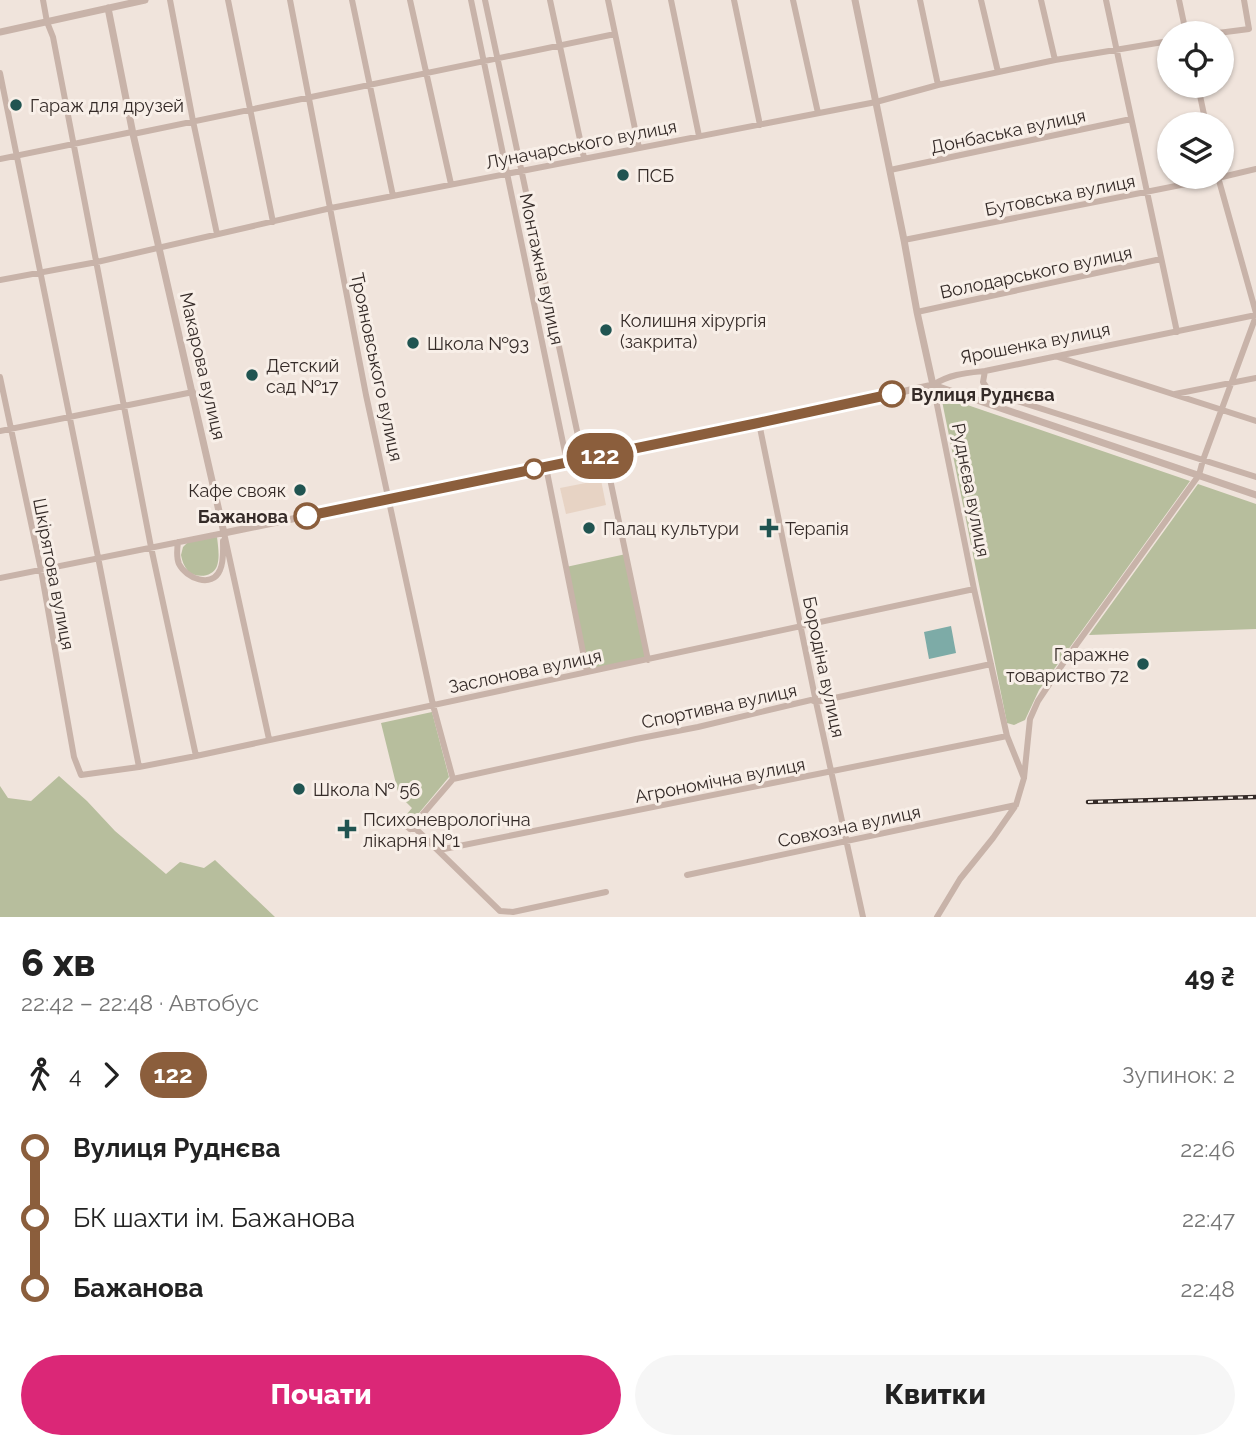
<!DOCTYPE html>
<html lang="uk">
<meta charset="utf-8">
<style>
body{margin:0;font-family:Raleway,sans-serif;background:#f6f6f6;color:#222;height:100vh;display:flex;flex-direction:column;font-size:26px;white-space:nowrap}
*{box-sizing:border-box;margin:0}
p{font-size:23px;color:#767676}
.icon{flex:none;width:38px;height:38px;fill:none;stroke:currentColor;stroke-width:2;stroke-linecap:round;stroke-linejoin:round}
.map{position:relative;height:917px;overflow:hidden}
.drawer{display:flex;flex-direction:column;background:#fff;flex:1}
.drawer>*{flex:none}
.badge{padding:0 14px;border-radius:23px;font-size:24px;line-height:46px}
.tools{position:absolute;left:1157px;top:21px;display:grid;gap:14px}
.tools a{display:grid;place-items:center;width:77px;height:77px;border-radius:50%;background:#fff;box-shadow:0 2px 5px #0004;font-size:35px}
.map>.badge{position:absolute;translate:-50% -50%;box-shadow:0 0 0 4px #fff}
.legs{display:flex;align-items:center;gap:10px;height:77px;padding:0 21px;font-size:23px}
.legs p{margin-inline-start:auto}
.overview{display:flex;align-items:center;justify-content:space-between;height:119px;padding:0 21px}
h1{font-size:38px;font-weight:800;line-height:52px}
.cta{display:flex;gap:14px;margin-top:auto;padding:14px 21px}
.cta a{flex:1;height:80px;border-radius:42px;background:#db2777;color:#fff;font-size:28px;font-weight:800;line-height:80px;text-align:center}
.cta a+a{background:#f6f6f6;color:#222}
ul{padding:0 21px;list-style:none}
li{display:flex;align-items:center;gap:24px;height:70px;font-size:26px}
li i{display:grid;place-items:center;width:10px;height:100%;margin:0 9px;background:currentColor}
li i::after{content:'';width:18px;height:18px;margin:-9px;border:5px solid;border-radius:50%;background:#fff}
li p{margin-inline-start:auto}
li:first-child i{background:linear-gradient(#0000 50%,currentColor 0)}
li:last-child i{background:linear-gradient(currentColor 50%,#0000 0)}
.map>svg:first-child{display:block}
.green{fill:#b7be9d}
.plaza{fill:#e7d3c4}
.water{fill:#7daba7}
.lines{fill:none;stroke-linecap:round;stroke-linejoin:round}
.minor{stroke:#c8b3a9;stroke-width:6}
.tertiary{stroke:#c8b3a9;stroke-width:7}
.rail-casing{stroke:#352b28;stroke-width:4.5}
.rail{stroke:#f8efe8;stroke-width:2;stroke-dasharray:5;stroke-linecap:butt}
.line-1-casing{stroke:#fff;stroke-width:16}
.line-1{stroke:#8b5e3c;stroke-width:10}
.poi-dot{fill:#205451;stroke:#f8efe8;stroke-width:2.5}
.stop-1-dot{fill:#fff;stroke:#8b5e3c;stroke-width:3.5}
.labels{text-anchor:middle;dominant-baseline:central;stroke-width:6;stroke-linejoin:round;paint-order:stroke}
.poi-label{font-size:18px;fill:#352b28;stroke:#f8efe8;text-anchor:start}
.street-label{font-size:18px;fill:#352b28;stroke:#f8efe8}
.stop-label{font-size:18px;font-weight:bold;fill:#352b28;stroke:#f8efe8;text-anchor:start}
</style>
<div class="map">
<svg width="1256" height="917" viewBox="0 0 1256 917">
<rect width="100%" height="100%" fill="#f0e4dc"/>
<path class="green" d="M941,396L1190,481L1039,690L1025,720L1014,725L1007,723Z
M1198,484L1256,504V629L1089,635Z
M217,537C218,546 220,557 217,566C213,577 197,579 188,571C184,566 182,561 181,555L183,547L188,542Z
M626,554L648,660L587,672L566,567Z
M432,712L449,777L409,825L402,820L412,808L403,799L400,800L381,723Z
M59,776L87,801L115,831L166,874L180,862L204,868L215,860L275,917H0V786L8,798L31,801Z"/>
<path class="plaza" d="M601,480L606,505L566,514L560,488Z"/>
<path class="water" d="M951,626L956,653L929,659L924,632Z"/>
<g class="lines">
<path class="minor" d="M43,0L47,22L53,37L151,547L196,756
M170,0L193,121L217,234
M228,0L273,222
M290,0L366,395L433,705L453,779
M352,0L393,196
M410,0L451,184
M471,0L567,462
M485,0L583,459
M550,0L584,158
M608,0L639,148
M671,0L699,136
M734,0L760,125
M793,0L818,113
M920,0L938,85
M981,0L998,72
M1041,0L1055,60
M1106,0L1177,332
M1179,0L1186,33
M1218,33L1249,29L1244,0
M0,73L98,557L139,767
M1198,86L1206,124
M133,134L615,34
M0,159L132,132
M890,170L1131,119
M1218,177L1256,313
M1222,177L1256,169
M904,240L1221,177
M0,280L97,262L331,208L876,102L938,85L1055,60L1169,41
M917,312L1161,259
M1058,357L1256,421
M985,371L983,382L987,388L995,394L1256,477
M0,377L41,570L74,757L81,775L139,767L196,756L974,589
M1175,394L1256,378
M759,423L816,702L863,917
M0,431L193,392
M605,455L648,660
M546,467L587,672
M224,533L269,739
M178,542C177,549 176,557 179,564C186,578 212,589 220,570C224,562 223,550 223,541
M0,578L224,533
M1024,778L1007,736L974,589L933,385C950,374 966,373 985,371L1256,315
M453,779L636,739L698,727L811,700L816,702L991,664
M401,822L410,829L453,779
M410,829H416L500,911L513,912L606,892
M439,850L1007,736
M687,875L1016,805
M937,917L960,879L993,838L1016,805L1024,778L1030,719L1038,701L1066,659L1199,475L1203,460L1256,316"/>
<path class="tertiary" d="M855,0L904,240L917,312L933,385
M108,8L133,134L224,533L759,423L933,385
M0,32L145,0
M933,385L1256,495"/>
<g class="rail-casing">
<path id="rail" d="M1088,802L1256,797"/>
</g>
<use href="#rail" class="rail"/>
</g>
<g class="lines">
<g class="line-1-casing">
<path id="line-1" d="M307,516L758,423L892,394"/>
</g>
<use href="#line-1" class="line-1"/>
</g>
<g class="poi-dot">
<circle cx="16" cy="105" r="7"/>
<circle cx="623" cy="175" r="7"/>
<circle cx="606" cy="330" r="7"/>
<circle cx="413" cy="343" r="7"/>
<circle cx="252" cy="375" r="7"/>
<circle cx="300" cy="490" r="7"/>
<circle cx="589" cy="528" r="7"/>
<path d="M765.5 517.5h7v7h7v7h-7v7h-7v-7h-7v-7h7z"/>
<circle cx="1143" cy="664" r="7"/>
<circle cx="299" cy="789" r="7"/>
<path d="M343.5 818.5h7v7h7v7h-7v7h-7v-7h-7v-7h7z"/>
</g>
<g class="stop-1-dot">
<circle cx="892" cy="394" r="12"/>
<circle cx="534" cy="469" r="9"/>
<circle cx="307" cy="516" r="12"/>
</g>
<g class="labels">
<g class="poi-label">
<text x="30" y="105">Гараж для друзей</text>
<text x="637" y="175">ПСБ</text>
<text x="620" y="320">Колишня хірургія<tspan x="620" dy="21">(закрита)</tspan></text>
<text x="427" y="343">Школа №93</text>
<text x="266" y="365">Детский<tspan x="266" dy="21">сад №17</tspan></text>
<text x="286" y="490" text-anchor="end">Кафе свояк</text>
<text x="603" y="528">Палац культури</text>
<text x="785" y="528">Терапія</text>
<text x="1129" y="654" text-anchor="end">Гаражне<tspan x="1129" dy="21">товариство 72</tspan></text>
<text x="313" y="789">Школа № 56</text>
<text x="363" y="819">Психоневрологічна<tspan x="363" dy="21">лікарня №1</tspan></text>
</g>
<g class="street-label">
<text transform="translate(1008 131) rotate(-12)">Донбаська вулиця</text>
<text transform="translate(581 144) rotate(-11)">Луначарського вулиця</text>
<text transform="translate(1060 195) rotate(-11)">Бутовська вулиця</text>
<text transform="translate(542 269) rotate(78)">Монтажна вулиця</text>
<text transform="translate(1036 272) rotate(-12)">Володарського вулиця</text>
<text transform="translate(1035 343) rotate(-11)">Ярошенка вулиця</text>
<text transform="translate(203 366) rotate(77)">Макарова вулиця</text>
<text transform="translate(377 367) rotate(78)">Трояновського вулиця</text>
<text transform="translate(971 490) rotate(79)">Руднєва вулиця</text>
<text transform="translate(54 574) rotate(79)">Шкірятова вулиця</text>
<text transform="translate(824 667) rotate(78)">Бородіна вулиця</text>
<text transform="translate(525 671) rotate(-12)">Заслонова вулиця</text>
<text transform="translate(719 706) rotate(-12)">Спортивна вулиця</text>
<text transform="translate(720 780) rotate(-11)">Агрономічна вулиця</text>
<text transform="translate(849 826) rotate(-12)">Совхозна вулиця</text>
</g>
<g class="stop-label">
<text x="911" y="394">Вулиця Руднєва</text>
<text x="288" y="516" text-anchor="end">Бажанова</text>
</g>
</g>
</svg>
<div class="tools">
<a><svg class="icon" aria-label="locate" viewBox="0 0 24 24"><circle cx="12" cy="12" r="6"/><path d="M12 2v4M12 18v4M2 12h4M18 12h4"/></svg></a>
<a><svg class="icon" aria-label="layers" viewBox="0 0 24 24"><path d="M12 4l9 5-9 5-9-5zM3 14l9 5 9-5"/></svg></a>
</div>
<b class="badge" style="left:600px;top:456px;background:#8b5e3c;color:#fff">122</b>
</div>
<section class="drawer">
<div class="overview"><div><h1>6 хв</h1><p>22:42 – 22:48 · Автобус</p></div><b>49 ₴</b></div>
<div class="legs"><svg class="icon" aria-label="walk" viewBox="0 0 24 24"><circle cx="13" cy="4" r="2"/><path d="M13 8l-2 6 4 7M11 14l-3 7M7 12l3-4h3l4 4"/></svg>4<svg class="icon" aria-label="forward" viewBox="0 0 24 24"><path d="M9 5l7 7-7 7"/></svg><b class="badge" style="background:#8b5e3c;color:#fff">122</b><p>Зупинок: 2</p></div>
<ul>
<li><i style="color:#8b5e3c"></i><b>Вулиця Руднєва</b><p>22:46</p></li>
<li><i style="color:#8b5e3c"></i><span>БК шахти ім. Бажанова</span><p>22:47</p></li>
<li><i style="color:#8b5e3c"></i><b>Бажанова</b><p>22:48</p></li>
</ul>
<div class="cta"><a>Почати</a><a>Квитки</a></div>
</section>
